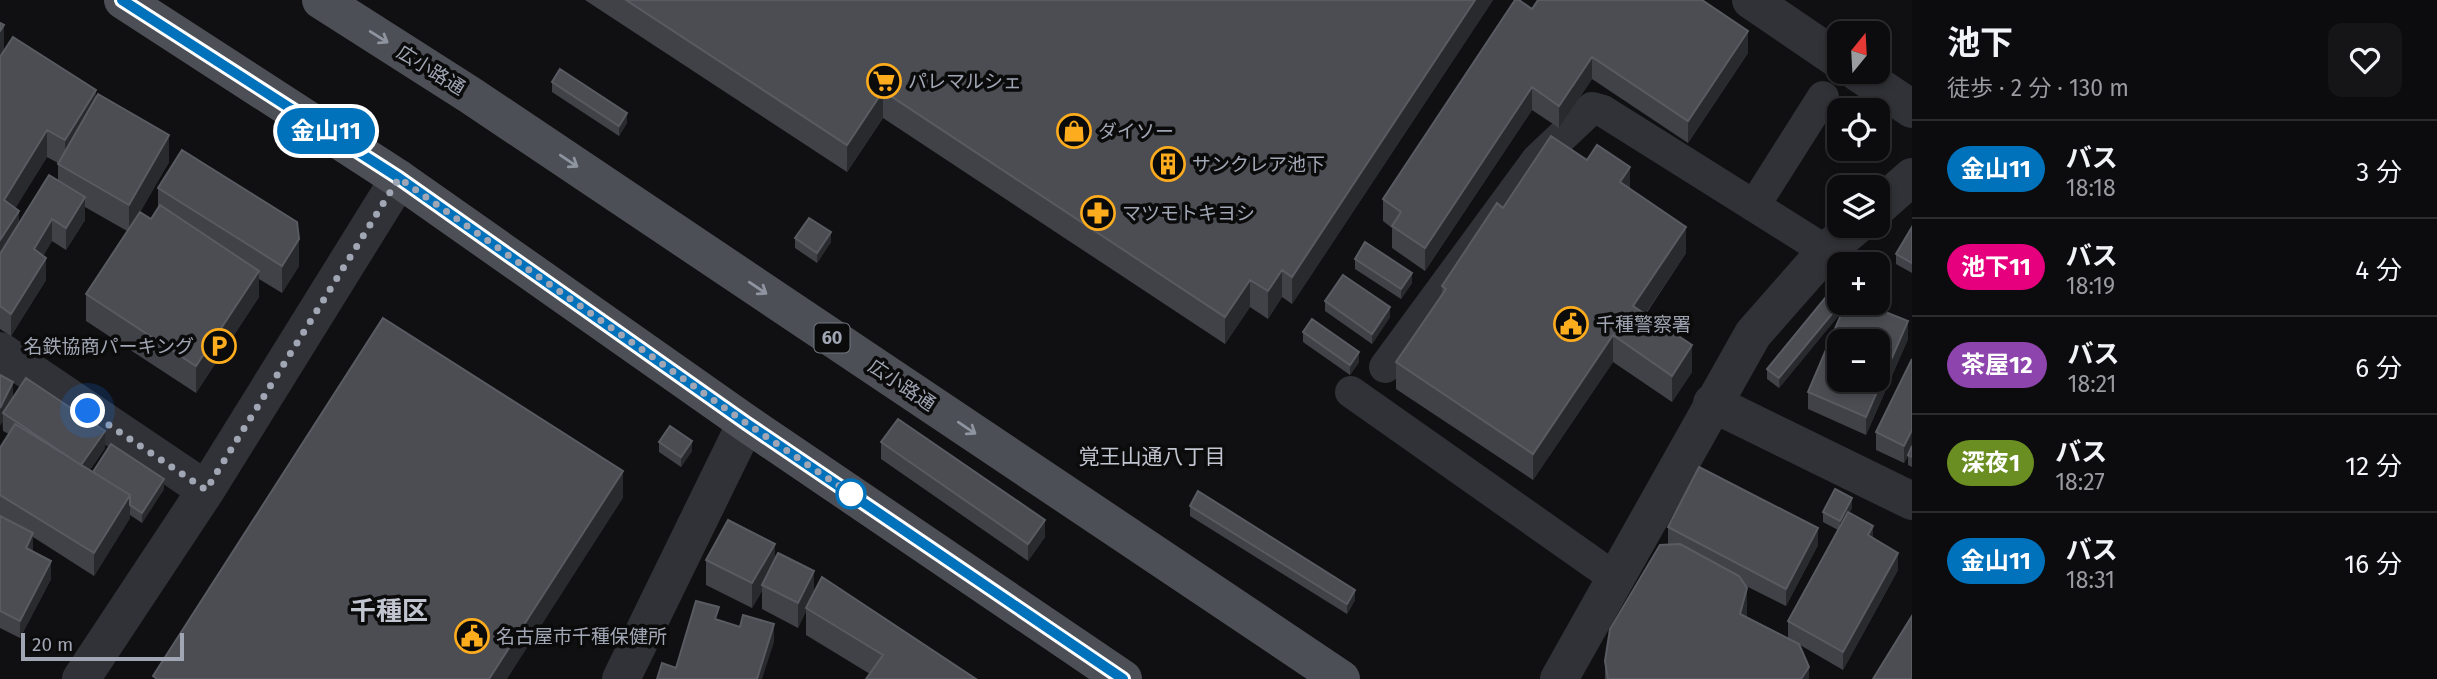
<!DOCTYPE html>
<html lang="ja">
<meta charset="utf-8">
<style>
body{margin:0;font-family:"Fira Sans","Noto Sans JP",sans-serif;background:#151517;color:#f1f3f6;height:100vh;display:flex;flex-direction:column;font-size:26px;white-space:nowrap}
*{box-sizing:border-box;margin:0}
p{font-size:23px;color:#9a9b9e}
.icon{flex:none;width:38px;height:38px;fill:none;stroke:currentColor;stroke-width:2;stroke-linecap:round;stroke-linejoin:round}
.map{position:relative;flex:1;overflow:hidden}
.panel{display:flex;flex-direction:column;background:#0c0c0e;width:525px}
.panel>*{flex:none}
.badge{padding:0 14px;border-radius:23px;font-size:24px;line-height:46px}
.needle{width:46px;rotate:18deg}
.buttons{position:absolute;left:1827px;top:21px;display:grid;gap:14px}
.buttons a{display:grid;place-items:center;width:63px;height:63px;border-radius:14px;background:#0c0c0e;box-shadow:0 4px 10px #0003,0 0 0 2px #2c2c2e;font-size:35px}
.scale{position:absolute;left:21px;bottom:18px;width:163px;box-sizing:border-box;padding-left:7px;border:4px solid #a0a6b3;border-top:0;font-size:19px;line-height:24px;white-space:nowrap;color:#a0a6b3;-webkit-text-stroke:5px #0b0b0c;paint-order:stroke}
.you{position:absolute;width:35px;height:35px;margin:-18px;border:5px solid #fff;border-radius:50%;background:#1a73e8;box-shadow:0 0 0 10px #1a73e833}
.map>.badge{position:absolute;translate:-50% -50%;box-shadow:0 0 0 4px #fff}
.round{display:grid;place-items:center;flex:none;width:74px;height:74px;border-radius:14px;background:#151517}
.headline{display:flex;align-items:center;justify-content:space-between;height:119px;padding:0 35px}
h1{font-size:33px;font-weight:700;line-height:52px}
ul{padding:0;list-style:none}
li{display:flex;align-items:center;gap:21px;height:98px;padding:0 35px;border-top:2px solid #2c2c2e}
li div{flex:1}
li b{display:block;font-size:26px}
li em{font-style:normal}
li .badge{min-width:77px;font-weight:700;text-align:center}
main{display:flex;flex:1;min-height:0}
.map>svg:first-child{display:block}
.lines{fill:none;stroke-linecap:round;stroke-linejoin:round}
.lane{stroke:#313237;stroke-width:32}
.street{stroke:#313237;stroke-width:38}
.primary{stroke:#4d4f56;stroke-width:38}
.wall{fill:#414247;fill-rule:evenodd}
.shaded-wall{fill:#292a2d}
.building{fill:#4b4d53;stroke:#595b62;stroke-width:2;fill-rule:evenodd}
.oneway{stroke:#8f95a0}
.line-casing{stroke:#fff;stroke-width:16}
.line{stroke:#0072bc;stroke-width:10}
.walk{stroke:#a0a6b3;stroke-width:7;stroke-dasharray:0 12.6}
.stop-dot{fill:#fff;stroke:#0072bc;stroke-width:3.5}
.labels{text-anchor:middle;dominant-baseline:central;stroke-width:7;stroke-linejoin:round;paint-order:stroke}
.shield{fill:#0b0b0c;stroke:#737881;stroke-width:2}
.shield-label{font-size:18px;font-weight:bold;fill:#a0a6b3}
.street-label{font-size:19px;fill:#a0a6b3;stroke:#0b0b0c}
.poi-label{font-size:19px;fill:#a0a6b3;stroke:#0b0b0c;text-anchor:start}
.neighbourhood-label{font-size:21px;fill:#c1c5cf;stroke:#0b0b0c}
.district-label{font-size:26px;font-weight:bold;fill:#c1c5cf;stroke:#0b0b0c}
</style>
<main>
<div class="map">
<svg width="1912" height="679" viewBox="0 0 1912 679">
<rect width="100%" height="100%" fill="#101012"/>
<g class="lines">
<path class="lane" d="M1754,206L1823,97
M1385,367L1537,160L1592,108L1603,111L1826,251
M1351,392L1615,578"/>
<path class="street" d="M1751,0L1839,60
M1857,72L1912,109
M1878,207L1912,177
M0,351L206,490
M1712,403L1912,501
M81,679L206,490L399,179
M621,679L746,423
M1559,679L1753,334L1826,251L1856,226"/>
<path class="primary" d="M123,0L399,179L746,423L1123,679
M321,0L470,95L1341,679"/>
</g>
<path class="wall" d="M585,0H1493L1292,304L1282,297L1268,319L1250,307L1225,344L883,118L847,172Z
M1532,9L1748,53L1688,143L1592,79L1559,128L1532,110L1425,271L1392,248V228L1383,221V199Z
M0,23L4,51L96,97L169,162L140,212L151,219L158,209V188L299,266L282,293L259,279V297L196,393L86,321V294L127,231L85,207V220L66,250L52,241L43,256L46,280L11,336L0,329ZM47,157L58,163V180L19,224L15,208Z
M552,82L627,123L619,136L552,92Z
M1630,189L1686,253L1646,314L1692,372L1672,402L1613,362L1533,480L1396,389V362L1442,294V286L1503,208Z
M1912,227V273L1896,264V254Z
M795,238L831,242L817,263L795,248Z
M1355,259L1412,283L1401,299L1355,269Z
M1325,301L1390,317L1372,344L1325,311Z
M1839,303L1908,339L1866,435L1808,409V392L1844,309L1779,388L1767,379V369Z
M1303,332L1359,362L1350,375L1303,342Z
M1912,359V467L1908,465V456L1904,463L1876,450V432Z
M0,375L13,398L105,448L90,470L93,472L164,489L142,523L130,515V518L94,576L33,537V552L51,579L20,638L0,628V448L9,434L3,431Z
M659,442L692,451L681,467L659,452Z
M881,442L1045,537L1028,561L881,459Z
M1190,506L1355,600L1347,614L1190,516Z
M1852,508L1849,513L1873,538L1898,570L1843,670L1800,645L1809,679H1605V661L1668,544V527L1818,545L1786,606L1744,585L1746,617L1788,638V621L1838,530L1823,522V512Z
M706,560H775L814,592L976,679L870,674L806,635V611L798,628L762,609V591L752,608L706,585Z"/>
<path class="shaded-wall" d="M1475,0H1493L1292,304V277Z
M4,25V52L0,58V31Z
M1748,31V53L1688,143V121Z
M1592,57V79L1559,128V106Z
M1532,87V110L1425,271V248Z
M96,90V117L65,166V140Z
M883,91V118L847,172V145Z
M627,113V123L619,136V126Z
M47,130V157L4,227V200Z
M169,135V162L129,232V205Z
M1630,167V194L1620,182Z
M85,197V220L66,250V228Z
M19,211V237L0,267V240Z
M52,219V241L34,272V249Z
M1686,227V253L1633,332V306Z
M831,232V242L817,263V253Z
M299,239V266L282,293V266Z
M46,258V280L11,336V314Z
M1282,270V297L1268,319V291Z
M259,271V297L196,393V366Z
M1412,273V283L1401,299V289Z
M1250,280V307L1225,344V317Z
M1841,303H1849L1779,388V378Z
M1390,307V317L1372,344V334Z
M1908,321V339L1866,435V417Z
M1613,335V362L1533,480V454Z
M1692,345V372L1672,402V376Z
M1359,352V362L1350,375V365Z
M13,382V400L3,413V420L0,426V408Z
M1912,430V447L1904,463V446Z
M105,431V448L81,483V466Z
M692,441V451L681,467V457Z
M623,471V498L507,679H489Z
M164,479V489L142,523V513Z
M130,495V518L94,576V553Z
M1852,498V508L1840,531V521Z
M1045,520V537L1028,561V544Z
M1873,526V544L1868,535Z
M1818,528V545L1786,606V589Z
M33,533V551L26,566V548Z
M775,544V569L762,585V591L752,608V583Z
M1898,553V570L1843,670V652Z
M51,561V579L20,638V621Z
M814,571V596L806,608V611L798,628V603Z
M1747,588V615L1740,641V614Z
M1355,590V600L1347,614V604Z
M774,624V642L762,679H757Z
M1809,667V679H1801Z"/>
<path class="building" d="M626,0H1475L1292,277L1282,270L1268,291L1250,280L1225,317L883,91L847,145Z
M1515,0H1519L1532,9L1538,0H1702L1748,31L1688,121L1592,57L1559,106L1532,87L1425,248L1392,226L1401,212L1383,199Z
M0,23L4,25L0,31Z
M13,37L96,90L65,140L47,130L4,200L19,211L0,240V57Z
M560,69L627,113L619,126L552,82Z
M98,94L169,135L129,205L58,164Z
M1551,136L1587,160L1597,145L1630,167L1620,182L1686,227L1633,306L1692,345L1672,376L1613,335L1533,454L1396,362L1446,289L1442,286L1497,203L1503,208Z
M182,150L297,222L299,239L282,266L158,188Z
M49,175L85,197L66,228L52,219L34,249L46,258L11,314L0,306V254Z
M160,205L259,271L196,366L86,294L140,212L151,219Z
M809,218L831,232L817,253L795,238Z
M1912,227V263L1896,254Z
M1365,242L1412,273L1401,289L1355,259Z
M1343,275L1390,307L1372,334L1325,301Z
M1839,281V303H1841L1779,378L1767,369Z
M1846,303H1863L1908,321L1866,417L1808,392ZM1839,341H1878V380H1839Z
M383,318L623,471L489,679H157L153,676Z
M1312,319L1359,352L1350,365L1303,332Z
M1912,359V430L1904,446L1876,432Z
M0,375L13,382L0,408Z
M26,378L105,431L81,465L3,413Z
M898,419L1045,520L1028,544L881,442Z
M15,424L130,495L94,553L0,495V448Z
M670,426L692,441L681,457L659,442Z
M111,444L164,479L142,513L130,505V495L93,472Z
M1912,446V457L1908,455Z
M1699,467L1818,528L1786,589L1668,527Z
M1835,489L1852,498L1840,521L1823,512Z
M1198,491L1355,590L1347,604L1190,506Z
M1848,512L1873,526L1868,535L1898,553L1843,652L1788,621Z
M0,516L33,533L26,548L51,561L20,621L0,611Z
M728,520L775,544L752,583L706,560Z
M1680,544L1739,576L1747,588L1740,614L1799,644L1809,667L1801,679H1608L1605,661L1610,629L1660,545Z
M778,553L814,571L798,603L762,585Z
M822,577L976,679H866L883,655L806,608Z
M696,601L719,607L715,619L740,627L743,615L774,624L757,679H657L662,663L676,668Z
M1912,616V679H1873Z"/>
<defs><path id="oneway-shaft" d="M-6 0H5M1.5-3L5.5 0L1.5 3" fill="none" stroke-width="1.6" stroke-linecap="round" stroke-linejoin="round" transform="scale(1.75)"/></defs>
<g class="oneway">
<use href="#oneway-shaft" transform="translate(379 37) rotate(32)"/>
<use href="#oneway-shaft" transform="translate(569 161) rotate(34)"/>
<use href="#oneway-shaft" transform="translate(758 288) rotate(34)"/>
<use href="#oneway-shaft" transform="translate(967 428) rotate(34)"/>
</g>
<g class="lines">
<g class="line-casing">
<path id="line" d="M122,0L399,178L746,423L1123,679"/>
</g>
<use href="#line" class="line"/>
<path class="walk" d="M88,411L206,490L399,178L746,423L857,498L851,494"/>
</g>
<defs>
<g id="supermarket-ring" transform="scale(1.75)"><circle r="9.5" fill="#0b0b0c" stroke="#fdac1d" stroke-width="1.5"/><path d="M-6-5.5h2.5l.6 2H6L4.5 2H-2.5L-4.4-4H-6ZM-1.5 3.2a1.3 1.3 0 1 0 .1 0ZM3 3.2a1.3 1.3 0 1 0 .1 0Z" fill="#fdac1d"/></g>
<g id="shop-ring" transform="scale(1.75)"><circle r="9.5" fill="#0b0b0c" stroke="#fdac1d" stroke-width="1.5"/><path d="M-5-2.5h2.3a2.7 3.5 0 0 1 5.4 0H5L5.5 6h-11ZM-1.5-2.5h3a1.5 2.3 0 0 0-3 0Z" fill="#fdac1d"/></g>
<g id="building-ring" transform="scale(1.75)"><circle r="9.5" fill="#0b0b0c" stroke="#fdac1d" stroke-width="1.5"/><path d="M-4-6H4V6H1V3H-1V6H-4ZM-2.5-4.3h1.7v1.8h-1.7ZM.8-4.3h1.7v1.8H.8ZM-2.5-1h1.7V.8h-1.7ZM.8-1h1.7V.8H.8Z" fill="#fdac1d"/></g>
<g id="pharmacy-ring" transform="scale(1.75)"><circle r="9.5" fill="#0b0b0c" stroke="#fdac1d" stroke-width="1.5"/><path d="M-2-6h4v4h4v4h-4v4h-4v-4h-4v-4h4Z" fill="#fdac1d"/></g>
<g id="civic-ring" transform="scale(1.75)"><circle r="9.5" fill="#0b0b0c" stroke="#fdac1d" stroke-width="1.5"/><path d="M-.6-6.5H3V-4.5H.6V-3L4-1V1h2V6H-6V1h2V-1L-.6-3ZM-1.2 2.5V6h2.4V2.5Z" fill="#fdac1d"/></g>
<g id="parking-ring" transform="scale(1.75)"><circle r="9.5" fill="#0b0b0c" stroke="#fdac1d" stroke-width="1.5"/><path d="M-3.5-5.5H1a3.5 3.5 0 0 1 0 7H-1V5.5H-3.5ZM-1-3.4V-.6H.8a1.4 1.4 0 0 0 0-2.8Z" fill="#fdac1d"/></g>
</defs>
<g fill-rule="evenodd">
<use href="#supermarket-ring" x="884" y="81"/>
<use href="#shop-ring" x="1074" y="131"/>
<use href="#building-ring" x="1168" y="164"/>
<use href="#pharmacy-ring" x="1098" y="213"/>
<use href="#civic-ring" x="1571" y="324"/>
<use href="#parking-ring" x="219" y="346"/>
<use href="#civic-ring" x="472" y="636"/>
</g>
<circle class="stop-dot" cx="851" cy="494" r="14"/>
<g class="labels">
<rect class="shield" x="814.5" y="323.5" width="35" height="29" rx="5"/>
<g class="shield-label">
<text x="832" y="338">60</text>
</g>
<g class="street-label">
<text transform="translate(431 70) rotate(32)">広小路通</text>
<text transform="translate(902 385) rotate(34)">広小路通</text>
</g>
<g class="poi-label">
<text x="908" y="81">パレマルシェ</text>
<text x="1098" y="131">ダイソー</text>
<text x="1192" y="164">サンクレア池下</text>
<text x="1122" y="213">マツモトキヨシ</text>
<text x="1596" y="324">千種警察署</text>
<text x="194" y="346" text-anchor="end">名鉄協商パーキング</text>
<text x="496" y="636">名古屋市千種保健所</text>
</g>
<g class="neighbourhood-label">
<text x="1152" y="457">覚王山通八丁目</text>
</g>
<g class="district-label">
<text x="389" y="611">千種区</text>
</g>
</g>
</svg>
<div class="buttons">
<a><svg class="needle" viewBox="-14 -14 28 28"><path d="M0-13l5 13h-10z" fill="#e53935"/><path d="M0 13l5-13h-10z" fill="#9a9b9e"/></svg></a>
<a><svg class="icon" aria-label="locate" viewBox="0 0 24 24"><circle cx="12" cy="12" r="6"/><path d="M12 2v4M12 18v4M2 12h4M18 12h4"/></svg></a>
<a><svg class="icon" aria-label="layers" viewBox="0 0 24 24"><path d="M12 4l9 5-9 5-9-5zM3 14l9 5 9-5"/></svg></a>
<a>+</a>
<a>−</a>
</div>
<div class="scale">20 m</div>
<div class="you" style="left:88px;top:411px"></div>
<b class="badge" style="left:326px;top:131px;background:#0072bc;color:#fff">金山11</b>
</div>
<section class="panel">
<div class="headline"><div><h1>池下</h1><p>徒歩 · 2 分 · 130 m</p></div><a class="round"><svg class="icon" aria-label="heart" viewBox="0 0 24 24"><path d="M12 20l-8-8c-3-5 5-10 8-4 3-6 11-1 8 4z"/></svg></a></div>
<ul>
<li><span class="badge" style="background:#0072bc;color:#fff">金山11</span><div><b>バス</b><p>18:18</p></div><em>3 分</em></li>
<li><span class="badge" style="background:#e6007e;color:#fff">池下11</span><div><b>バス</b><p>18:19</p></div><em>4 分</em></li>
<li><span class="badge" style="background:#8e44ad;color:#fff">茶屋12</span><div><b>バス</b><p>18:21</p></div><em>6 分</em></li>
<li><span class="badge" style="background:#6b8e23;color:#fff">深夜1</span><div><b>バス</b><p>18:27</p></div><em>12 分</em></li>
<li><span class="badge" style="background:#0072bc;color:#fff">金山11</span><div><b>バス</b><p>18:31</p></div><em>16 分</em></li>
</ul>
</section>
</main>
